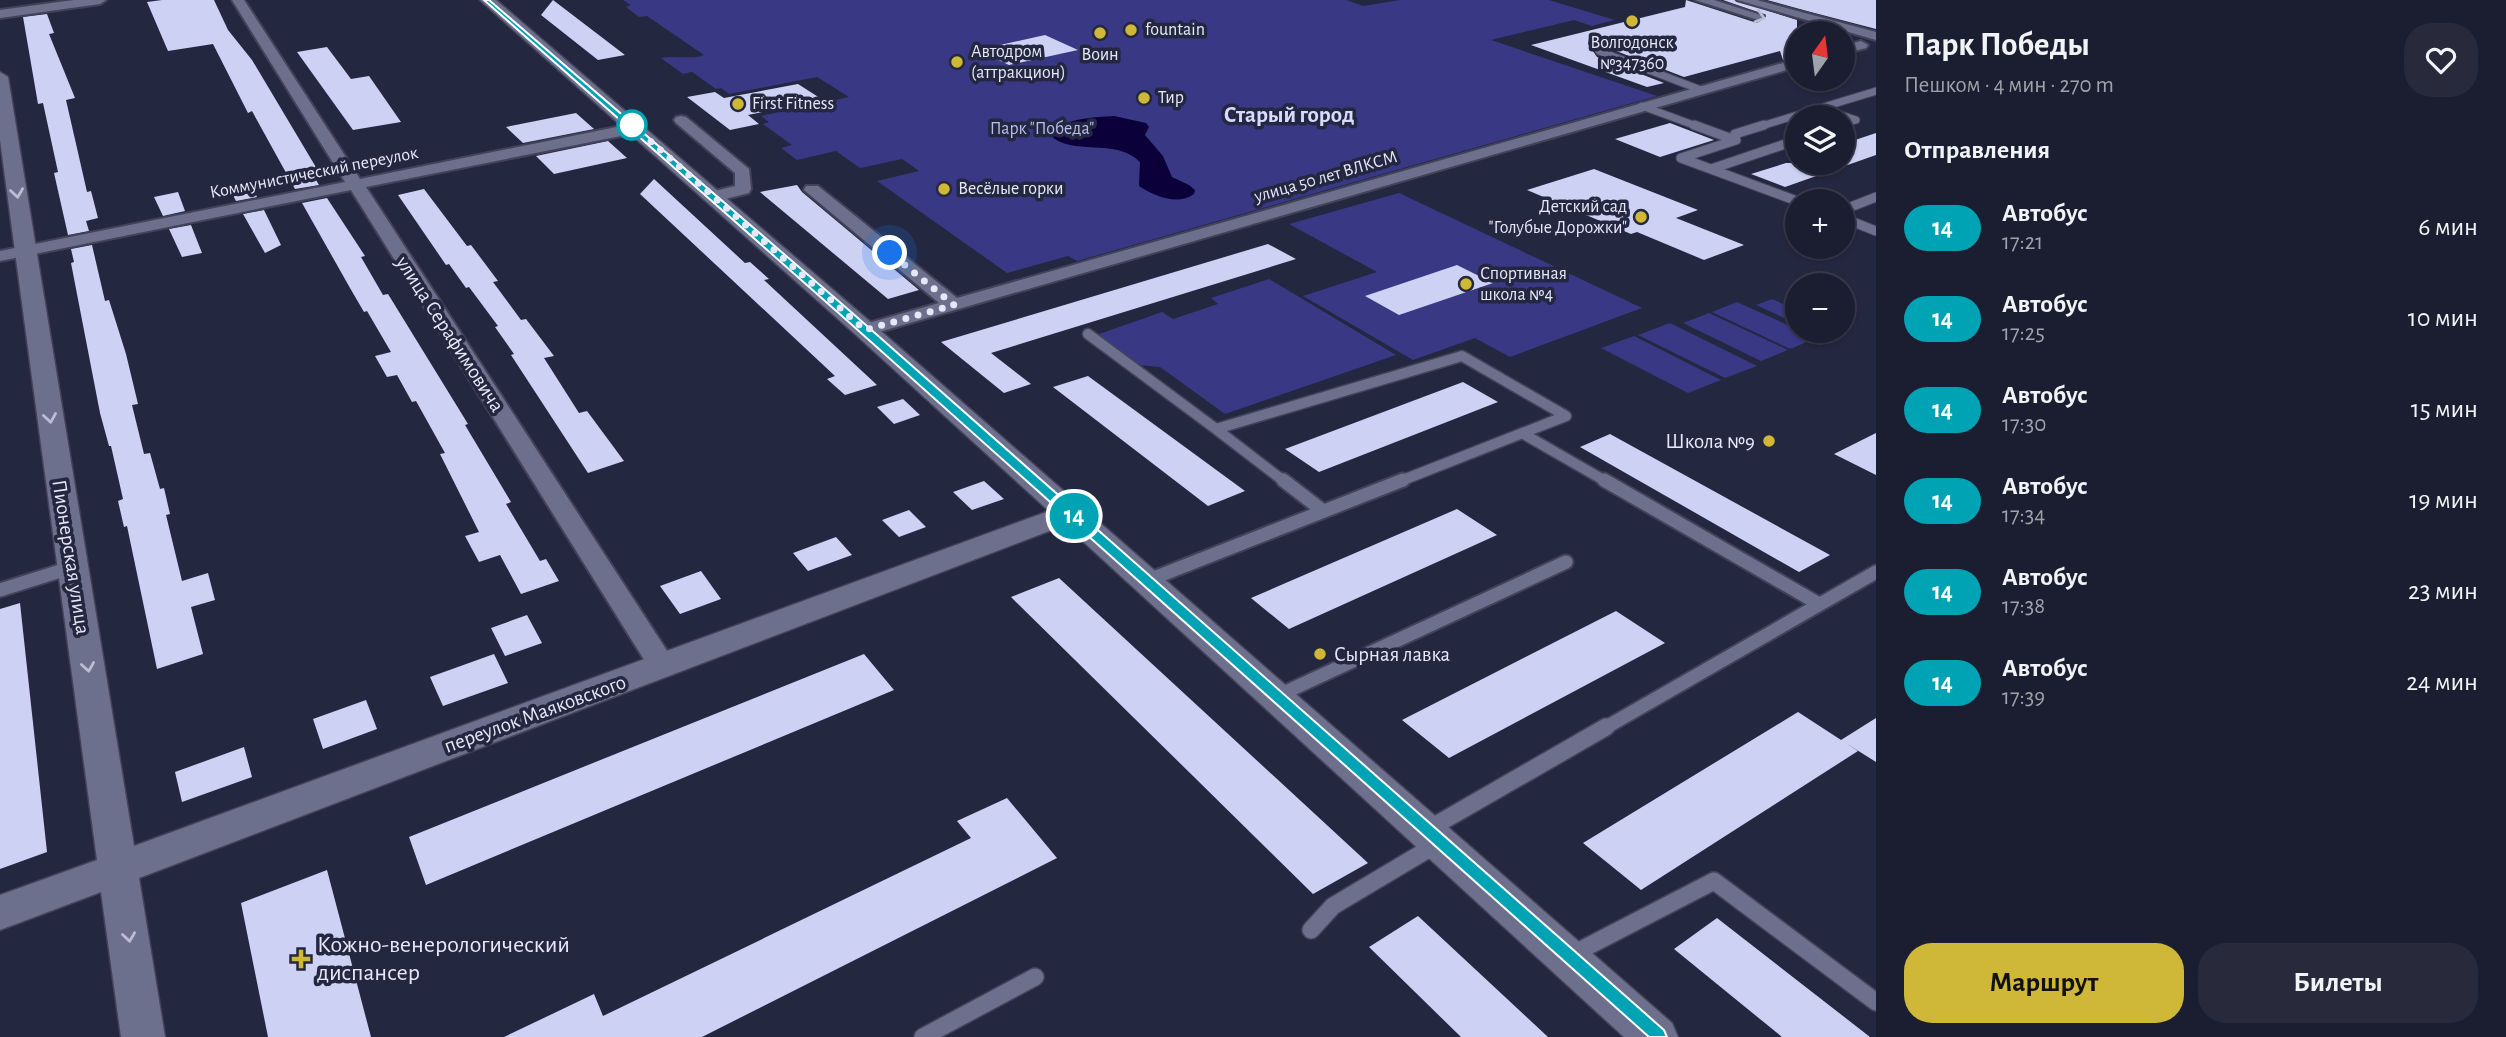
<!DOCTYPE html>
<html lang="ru">
<meta charset="utf-8">
<style>
body{margin:0;font-family:"Alegreya Sans",sans-serif;background:#282a3c;color:#f1f3f6;height:100vh;display:flex;flex-direction:column;font-size:26px;white-space:nowrap}
*{box-sizing:border-box;margin:0}
p{font-size:23px;color:#a0a2ab}
.icon{flex:none;width:38px;height:38px;fill:none;stroke:currentColor;stroke-width:2;stroke-linecap:round;stroke-linejoin:round}
.map{position:relative;flex:1;overflow:hidden}
.panel{display:flex;flex-direction:column;background:#1b1d30;width:630px}
.panel>*{flex:none}
.badge{padding:0 14px;border-radius:23px;font-size:24px;line-height:46px}
.needle{width:46px;rotate:14deg}
.fabs{position:absolute;left:1785px;top:21px;display:grid;gap:14px}
.fabs a{display:grid;place-items:center;width:70px;height:70px;border-radius:50%;background:#1b1d30;box-shadow:0 2px 5px #0004,0 0 0 2px #393b4c;font-size:35px}
.you{position:absolute;width:35px;height:35px;margin:-18px;border:5px solid #fff;border-radius:50%;background:#1a73e8;box-shadow:0 0 0 10px #1a73e833}
.map>.badge{position:absolute;translate:-50% -50%;box-shadow:0 0 0 4px #fff}
h2{padding:0 28px;font-size:26px;line-height:63px}
.round{display:grid;place-items:center;flex:none;width:74px;height:74px;border-radius:28px;background:#282a3c}
.head{display:flex;align-items:center;justify-content:space-between;height:119px;padding:0 28px}
h1{font-size:33px;font-weight:700;line-height:52px}
.action{display:flex;gap:14px;margin-top:auto;padding:14px 28px}
.action a{flex:1;height:80px;border-radius:28px;background:#cfb837;color:#111;font-size:28px;font-weight:700;line-height:80px;text-align:center}
.action a+a{background:#282a3c;color:#f1f3f6}
ul{padding:0;list-style:none}
li{display:flex;align-items:center;gap:21px;height:91px;padding:0 28px}
li div{flex:1}
li b{display:block;font-size:26px}
li em{font-style:normal}
li .badge{min-width:77px;font-weight:700;text-align:center}
main{display:flex;flex:1;min-height:0}
.map>svg:first-child{display:block}
.green{fill:#383884}
.water{fill:#0b0039}
.building{fill:#cdd2f4}
.lines{fill:none;stroke-linecap:round;stroke-linejoin:round}
.service-far4-casing{stroke:#424359;stroke-width:9}
.service-far3-casing{stroke:#424359;stroke-width:11}
.service-far2-casing{stroke:#424359;stroke-width:13}
.service-far1-casing{stroke:#424359;stroke-width:17}
.service-casing{stroke:#424359;stroke-width:20}
.minor-casing{stroke:#424359;stroke-width:4}
.tertiary-casing{stroke:#424359;stroke-width:3}
.service-far4{stroke:#6c708d;stroke-width:7}
.service-far3{stroke:#6c708d;stroke-width:9}
.service-far2{stroke:#6c708d;stroke-width:10}
.service-far1{stroke:#6c708d;stroke-width:13}
.service{stroke:#6c708d;stroke-width:17}
.minor{fill:#6c708d;fill-rule:evenodd}
.tertiary{fill:#6c708d;fill-rule:evenodd}
.oneway{stroke:#bbbed3}
.line{fill:#00a3b4;stroke:#fff;stroke-width:2}
.walk{stroke:#e5e8f9;stroke-width:7;stroke-dasharray:0 12.6}
.poi-dot{fill:#cfb837;stroke:#242740;stroke-width:2.5}
.stop-dot{fill:#fff;stroke:#00a3b4;stroke-width:3.5}
.labels{text-anchor:middle;dominant-baseline:central;stroke-width:7;stroke-linejoin:round;paint-order:stroke}
.far-poi-label{font-size:18px;fill:#e5e8f9;stroke:#242740;text-anchor:start}
.far-park-label{font-size:18px;fill:#b9bfec;stroke:#242740}
.far-street-label{font-size:18px;fill:#e5e8f9;stroke:#242740}
.street-label{font-size:21px;fill:#e5e8f9;stroke:#242740}
.poi-label{font-size:21px;fill:#e5e8f9;stroke:#242740;text-anchor:end}
.far-district-label{font-size:23px;font-weight:bold;fill:#d6dbfd;stroke:#242740}
.near-poi-label{font-size:24px;fill:#e5e8f9;stroke:#242740;text-anchor:start}
</style>
<main>
<div class="map">
<svg width="1876" height="1037" viewBox="0 0 1876 1037">
<rect width="100%" height="100%" fill="#242740"/>
<path class="green" d="M623,0H1346L1363,6L1400,0H1549L1615,20L1592,26L1574,20L1491,40L1657,96L1077,261L1068,256L1007,273L877,181L919,171L902,159L860,168L836,151L797,160L781,148L792,145L763,124L769,122L761,116L849,97L817,77L729,94L721,88L716,89L692,72L683,74L661,58C677,55 690,60 704,55L647,16L639,17L626,7L631,5Z
M1399,193L1642,308L1510,357L1475,338L1413,360L1303,296L1377,272L1289,224Z
M1269,279L1396,355L1225,414L1160,367L1138,365L1096,335L1162,312L1173,319L1218,304L1211,298Z
M1772,299L1797,310V324L1756,305Z
M1737,302L1816,338L1790,349L1712,312Z
M1709,313L1788,350L1761,361L1683,323Z
M1670,323L1757,366L1725,378L1638,335Z
M1634,336L1721,380L1688,393L1601,348Z"/>
<path class="water" d="M1114,116L1146,123L1149,127L1145,135L1163,156L1172,177L1189,185L1195,190L1194,194C1178,206 1154,196 1139,186L1140,162C1115,137 1072,157 1050,135C1061,118 1096,117 1114,116Z"/>
<path class="building" d="M162,0H214L228,30L252,60L320,174L313,175L319,185L295,189L252,111L248,113L213,44L168,51L147,2Z
M553,0L625,55L598,60L541,15Z
M1686,0L1757,23L1766,15L1723,0H1734L1797,20V57L1783,60L1780,51L1684,77L1603,46L1597,36L1589,38L1588,44L1597,57L1664,83L1647,87L1531,45L1685,7Z
M1767,0H1876V29L1807,11Z
M47,14L54,33L49,34L75,98L66,100L87,192L91,191L98,218L86,221L89,231L68,235L54,173L58,172L43,103L38,104L23,17Z
M1045,35L1078,50L1009,65L977,50Z
M327,47L351,79L369,76L401,122L353,130L297,52Z
M798,84L823,100L748,115L759,124L730,130L687,97L715,92L724,98Z
M576,113L594,129L523,143L506,127Z
M1670,123L1714,140L1660,157L1615,139Z
M1876,133V155L1785,187L1751,174L1786,163H1843V144Z
M608,141L627,158L554,174L536,156Z
M1594,169L1698,210L1676,218L1744,245L1704,260L1637,232L1631,234L1527,190Z
M654,179L745,263L750,262L769,279L764,280L877,385L845,395L827,379L835,376L640,194Z
M249,180L257,197L236,201L227,184Z
M797,185L802,192L919,290L888,299L760,192Z
M424,189L467,246L471,245L498,281L493,282L521,320L526,319L554,356L544,358L579,413L587,411L624,461L588,473L511,355L514,354L495,327L498,326L469,287L466,288L449,264L446,265L398,195Z
M178,192L185,211L163,216L154,197Z
M327,198L365,256L361,257L383,295L388,294L468,424L465,425L511,502L506,504L540,561L546,559L559,581L521,594L500,555L479,562L465,536L479,532L440,454L445,453L416,401L412,402L397,375L387,377L375,356L391,352L367,311L364,312L350,288L302,203Z
M264,210L281,245L265,253L243,214Z
M191,225L202,253L182,257L169,229Z
M1268,244L1296,259L991,353L1031,384L1004,393L941,342Z
M92,245L105,301L109,300L126,354L138,404L132,405L144,454L150,453L160,489L164,488L170,514L166,515L182,581L208,573L215,600L191,607L203,654L157,669L127,526L124,527L118,501L123,499L111,446H109L100,413L71,263L74,262L71,249Z
M1457,265L1493,283L1399,315L1365,296Z
M1088,376L1245,491L1208,506L1053,387Z
M1463,382L1498,402L1319,472L1285,449Z
M903,399L920,415L894,424L877,407Z
M1876,433V475L1834,454Z
M1610,434L1830,555L1799,572L1580,447Z
M984,481L1004,499L972,510L953,492Z
M1457,509L1497,535L1289,629L1251,598Z
M909,510L926,527L899,537L882,520Z
M836,537L852,555L808,571L793,553Z
M701,571L721,599L680,614L660,586Z
M1059,578L1368,863L1313,894L1011,597Z
M20,603L47,852L0,869V609Z
M1616,611L1665,643L1449,758L1402,720Z
M527,615L542,643L505,656L491,628Z
M494,654L508,683L443,706L430,677Z
M864,654L894,690L426,885L409,837Z
M366,700L377,729L323,749L313,719Z
M1798,712L1858,751L1641,890L1583,843Z
M1876,718V762L1841,740Z
M244,747L252,777L182,802L175,772Z
M1007,798L1057,858L702,1037H504L594,994L603,1016L971,838L957,821Z
M327,870L371,1037H268L241,903Z
M1418,916L1548,1037H1461L1369,947Z
M1717,918L1870,1037H1782L1674,949Z"/>
<g class="lines">
<g class="service-far4-casing">
<path id="service-far4" d="M1594,42L1599,51L1701,90
M1642,106L1699,127
M1821,108L1856,120L1843,124
M1758,127L1876,91"/>
</g>
<g class="service-far3-casing">
<path id="service-far3" d="M1694,125L1735,140
M1681,158L1736,140L1735,134L1764,125
M1681,158L1797,201
M1711,169L1797,140
M1843,210L1876,197
M1843,218L1876,231"/>
</g>
<g class="service-far2-casing">
<path id="service-far2" d="M1088,334L1216,429
M1522,433L1607,482
M1285,482L1216,429L1462,356L1566,416L1398,482"/>
</g>
<g class="service-far1-casing">
<path id="service-far1" d="M1283,480L1323,511
M1604,480L1819,604
M1146,581L1403,480
M0,590L73,567
M1275,697L1566,562
M1603,729L1876,572"/>
</g>
<g class="service-casing">
<path id="service" d="M1427,830L1606,727
M1311,930L1333,906L1437,844
M1573,954L1714,881L1876,1002
M923,1037L1035,977"/>
</g>
<g class="minor-casing">
<path id="minor" d="M74,0H106L100,4L0,18V10Z
M232,0H244L360,179L636,123L644,128L636,133L366,187L673,660L677,667L673,674L663,677L653,674L351,190L0,261V251L345,182Z
M1695,0H1714L1764,16L1758,20Z
M1737,0H1757L1876,32V40Z
M1861,41L1868,45L1866,48L1843,54V46Z
M1797,59V67L865,336L858,334L855,330L858,326L939,303L804,190L806,186H818L957,298Z
M681,116L686,117L749,169L751,189L749,193L713,202L707,201L705,197L707,193L735,186V173L676,123L674,120L676,117Z"/>
</g>
<g class="tertiary-casing">
<path id="tertiary" d="M480,0H496L874,325L1672,1023L1678,1037H1624L1065,525L139,878L165,1037H121L101,892L0,930V895L97,860L0,140V72L8,77L134,846L1049,511L856,335Z"/>
</g>
<use href="#service-far4" class="service-far4"/>
<use href="#service-far3" class="service-far3"/>
<use href="#service-far2" class="service-far2"/>
<use href="#service-far1" class="service-far1"/>
<use href="#service" class="service"/>
<use href="#minor" class="minor"/>
<use href="#tertiary" class="tertiary"/>
</g>
<defs><path id="oneway-chevron" d="M-2-3.5L2.5 0L-2 3.5" fill="none" stroke-width="1.6" stroke-linecap="round" stroke-linejoin="round" transform="scale(1.75)"/></defs>
<g class="oneway">
<use href="#oneway-chevron" transform="translate(1760 17) rotate(16)"/>
<use href="#oneway-chevron" transform="translate(17 193) rotate(82)"/>
<use href="#oneway-chevron" transform="translate(50 418) rotate(81)"/>
<use href="#oneway-chevron" transform="translate(88 667) rotate(81)"/>
<use href="#oneway-chevron" transform="translate(129 937) rotate(82)"/>
</g>
<path class="line" d="M484,0H489L850,311L1664,1030L1667,1037H1649L842,316Z"/>
<g class="lines">
<path class="walk" d="M632,125L865,330L954,305L890,253"/>
</g>
<g class="poi-dot">
<circle cx="1632" cy="21" r="7"/>
<circle cx="1131" cy="30" r="7"/>
<circle cx="1100" cy="33" r="7"/>
<circle cx="957" cy="62" r="7"/>
<circle cx="1144" cy="98" r="7"/>
<circle cx="738" cy="104" r="7"/>
<circle cx="944" cy="189" r="7"/>
<circle cx="1641" cy="217" r="7"/>
<circle cx="1466" cy="284" r="7"/>
<circle cx="1769" cy="441" r="7"/>
<circle cx="1320" cy="654" r="7"/>
<path d="M297.5 948.5h7v7h7v7h-7v7h-7v-7h-7v-7h7z"/>
</g>
<circle class="stop-dot" cx="632" cy="125" r="14"/>
<g class="labels">
<g class="far-poi-label">
<text x="1145" y="30">fountain</text>
<text x="1632" y="43" text-anchor="middle">Волгодонск<tspan x="1632" dy="21">№347360</tspan></text>
<text x="971" y="52">Автодром<tspan x="971" dy="21">(аттракцион)</tspan></text>
<text x="1100" y="55" text-anchor="middle">Воин</text>
<text x="1158" y="98">Тир</text>
<text x="752" y="104">First Fitness</text>
<text x="958" y="189">Весёлые горки</text>
<text x="1627" y="207" text-anchor="end">Детский сад<tspan x="1627" dy="21">"Голубые Дорожки"</tspan></text>
<text x="1480" y="274">Спортивная<tspan x="1480" dy="21">школа №4</tspan></text>
</g>
<g class="far-park-label">
<text x="1042" y="129">Парк "Победа"</text>
</g>
<g class="far-street-label">
<text transform="translate(314 173) rotate(-11)">Коммунистический переулок</text>
<text transform="translate(1326 177) rotate(-16)">улица 50 лет ВЛКСМ</text>
</g>
<g class="street-label">
<text transform="translate(450 334) rotate(57)">улица Серафимовича</text>
<text transform="translate(71 557) rotate(81)">Пионерская улица</text>
<text transform="translate(535 714) rotate(-20)">переулок Маяковского</text>
</g>
<g class="poi-label">
<text x="1755" y="441">Школа №9</text>
<text x="1334" y="654" text-anchor="start">Сырная лавка</text>
</g>
<g class="far-district-label">
<text x="1289" y="115">Старый город</text>
</g>
<g class="near-poi-label">
<text x="317" y="945">Кожно-венерологический<tspan x="317" dy="28">диспансер</tspan></text>
</g>
</g>
</svg>
<div class="fabs">
<a><svg class="needle" viewBox="-14 -14 28 28"><path d="M0-13l5 13h-10z" fill="#e53935"/><path d="M0 13l5-13h-10z" fill="#a0a2ab"/></svg></a>
<a><svg class="icon" aria-label="layers" viewBox="0 0 24 24"><path d="M12 4l9 5-9 5-9-5zM3 14l9 5 9-5"/></svg></a>
<a>+</a>
<a>−</a>
</div>
<div class="you" style="left:890px;top:253px"></div>
<b class="badge" style="left:1074px;top:516px;background:#00a3b4;color:#fff">14</b>
</div>
<section class="panel">
<div class="head"><div><h1>Парк Победы</h1><p>Пешком · 4 мин · 270 m</p></div><a class="round"><svg class="icon" aria-label="heart" viewBox="0 0 24 24"><path d="M12 20l-8-8c-3-5 5-10 8-4 3-6 11-1 8 4z"/></svg></a></div>
<h2>Отправления</h2>
<ul>
<li><span class="badge" style="background:#00a3b4;color:#fff">14</span><div><b>Автобус</b><p>17:21</p></div><em>6 мин</em></li>
<li><span class="badge" style="background:#00a3b4;color:#fff">14</span><div><b>Автобус</b><p>17:25</p></div><em>10 мин</em></li>
<li><span class="badge" style="background:#00a3b4;color:#fff">14</span><div><b>Автобус</b><p>17:30</p></div><em>15 мин</em></li>
<li><span class="badge" style="background:#00a3b4;color:#fff">14</span><div><b>Автобус</b><p>17:34</p></div><em>19 мин</em></li>
<li><span class="badge" style="background:#00a3b4;color:#fff">14</span><div><b>Автобус</b><p>17:38</p></div><em>23 мин</em></li>
<li><span class="badge" style="background:#00a3b4;color:#fff">14</span><div><b>Автобус</b><p>17:39</p></div><em>24 мин</em></li>
</ul>
<div class="action"><a>Маршрут</a><a>Билеты</a></div>
</section>
</main>
